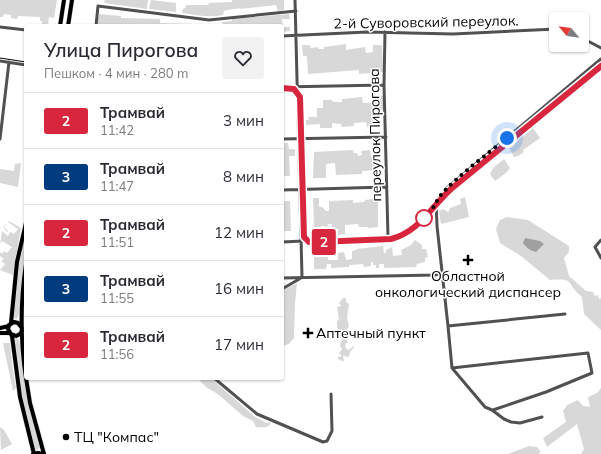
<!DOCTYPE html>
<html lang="ru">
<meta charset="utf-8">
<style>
body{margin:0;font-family:Mulish,sans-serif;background:#f2f2f3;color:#2b2b33;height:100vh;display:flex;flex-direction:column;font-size:15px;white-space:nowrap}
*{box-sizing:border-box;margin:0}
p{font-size:13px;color:#7c7c81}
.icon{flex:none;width:22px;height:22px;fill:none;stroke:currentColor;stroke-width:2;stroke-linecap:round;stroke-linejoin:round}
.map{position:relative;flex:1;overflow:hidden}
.panel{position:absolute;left:24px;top:24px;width:260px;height:356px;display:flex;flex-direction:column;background:#fff;border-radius:4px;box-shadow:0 1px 3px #0004}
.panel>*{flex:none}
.badge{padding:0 8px;border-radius:3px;font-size:14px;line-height:26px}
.needle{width:26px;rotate:299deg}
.tools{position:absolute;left:549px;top:12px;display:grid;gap:8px}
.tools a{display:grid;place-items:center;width:40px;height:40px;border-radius:4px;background:#fff;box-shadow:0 1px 3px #0004;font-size:20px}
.you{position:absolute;width:20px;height:20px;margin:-10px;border:3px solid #fff;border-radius:50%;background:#1a73e8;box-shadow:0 0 0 6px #1a73e833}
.map>.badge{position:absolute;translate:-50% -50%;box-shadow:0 0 0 2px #fff}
.round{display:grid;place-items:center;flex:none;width:42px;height:42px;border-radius:4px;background:#f2f2f3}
.headline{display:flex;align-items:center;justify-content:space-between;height:68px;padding:0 20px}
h1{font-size:19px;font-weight:600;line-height:30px}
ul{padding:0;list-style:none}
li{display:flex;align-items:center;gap:12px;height:56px;padding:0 20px;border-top:1px solid #e1e1e2}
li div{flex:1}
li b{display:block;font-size:15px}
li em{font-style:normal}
li .badge{min-width:44px;font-weight:700;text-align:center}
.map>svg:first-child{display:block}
.green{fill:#d8d8d8}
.water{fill:#9f9f9f}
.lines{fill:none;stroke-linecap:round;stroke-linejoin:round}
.major-casing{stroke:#dbdbdb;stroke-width:5}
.minor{stroke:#515151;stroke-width:3}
.major{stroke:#000;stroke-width:4}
.tram{stroke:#000;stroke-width:1}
.line-casing{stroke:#fff;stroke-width:9}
.line{stroke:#d7263d;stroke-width:6}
.walk{stroke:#000;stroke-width:4;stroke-dasharray:0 7.2}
.stop-dot{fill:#fff;stroke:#d7263d;stroke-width:2}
.poi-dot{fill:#000;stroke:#fff;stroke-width:1.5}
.labels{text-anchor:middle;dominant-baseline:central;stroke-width:3;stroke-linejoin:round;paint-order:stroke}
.street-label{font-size:14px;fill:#000;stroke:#fff}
.poi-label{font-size:14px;fill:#000;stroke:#fff;text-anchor:start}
</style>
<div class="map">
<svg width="601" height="454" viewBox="0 0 601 454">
<rect width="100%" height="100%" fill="#fff"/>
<path class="green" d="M0,0H57L54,18L49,17L48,25L42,24V21H40V17L18,16L17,19L11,18V15L4,14L3,17H0Z
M105,0H148L147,9L104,3Z
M151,0L176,3V12L149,9Z
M232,0H284V10L278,11L276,5C267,6 258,7 250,8C240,9 233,8 224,11L223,15C210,18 196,15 182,13L183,9L185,8L186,5H208L209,3L232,2Z
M99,14L121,16V18L160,19V23L194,24V26H112L97,24Z
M289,14L290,19H282L283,27H290V31L282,32V26H271V25L223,26L222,22L232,21V19Z
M346,44V50L365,47L366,53L373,52V45H382L383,72L359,74V70L308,74L307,56H303L302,45H310L311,48L318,47L319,49H324V47Z
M381,96H383L384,110H375L376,126L367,127L366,122L354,123V126L342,127L341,124L332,123V128H320V124L306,125V120H309L308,117H317V108H323V100H332L333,102H342V99L362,97L363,103H371V100L381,99Z
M533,128L540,138L523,150L524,152L518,156L514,157L509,148Z
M283,143H288L289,149H295V156H289L290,176H282Z
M353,150L354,153H357L358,156L362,155L361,151L370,150L371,157L377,159L378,170L362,171V174L336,175L335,163L326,164V178H313L314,152Z
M504,159L510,168L506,173L495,181L490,174L493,168Z
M21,163L18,187L0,183V169L14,171L15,164Z
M465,197L469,217L441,224L439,211L443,209L448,212L449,211L450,208L461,204L460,199Z
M313,198H319V207H322L326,211H329V201L353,200V203L364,202L365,200L378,198V227L368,228V227H359L358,224L345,225V234L338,235V229H332V224H328L327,228H325V226H321V228H314Z
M282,201H290L291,231H282Z
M507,217L528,220L569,246V252L564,258L569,276L586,291L593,292L595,296L598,295L599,299L601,298V330L584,314L582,297C565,284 577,278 550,280L521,256L500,243L496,229L500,220Z
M9,221L21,228L13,275L0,270L5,264L1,261L4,259L0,256V252L3,254V251L7,253L12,247L2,241L0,244L2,231L8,236L10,232L14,234L18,229L8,222L4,227L8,231L7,232L3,227Z
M26,233V255L19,314L17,319L14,318L13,316L19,262L24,234Z
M415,240L422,245V249H426L428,257L425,258V262L417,264L416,267L384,268V264H379V268H376V265H373V262H371V266L364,267L363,264L349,265V267L331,268V264H327L326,269H314V250L327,249L328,260H338V253L344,252L346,260L352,259V251L356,250V249L383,246L384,253H386V250L392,247L393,256L402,255L401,250L411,245Z
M297,283L295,304L294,338L289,344L282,346V291Z
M343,298H346V302L349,304L347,318L349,326L346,331L349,335L347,341L348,343H346L345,347L348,350L350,349L353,346L354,347L350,352L349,357L343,356L344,361H342L338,359V357L342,356L339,353L342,349L340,346L342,339L338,337V331L339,329L337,328V322L339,319L337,307L341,306L339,303Z
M16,338L19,340L27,395L40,448L35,451L21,396L14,340Z
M3,343H10L13,370L16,388L13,391Z
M197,378H211L255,417L267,423L270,422L271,423C268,429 261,427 256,427L253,421L243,416L219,395L206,387Z
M601,388V454H581L584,449L577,424L547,447L543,438L566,422L563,411L567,405L578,400L583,406L590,407L588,397L597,393Z
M0,427L4,430L12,444L1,450Z
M529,446L537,447L541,452L538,454H508Z"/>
<path class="water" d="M525,238L540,241L544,244L536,252C529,250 527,248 523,243Z"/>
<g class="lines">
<g class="major-casing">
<path id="major" d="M60,26L64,0
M68,26L72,0
M26,264C20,303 20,339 26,378
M11,323L17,262L26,223
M0,328L9,326
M22,328L18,323L14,322L9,325L8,329L12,336L20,397L34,454
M0,333H9L16,336L20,334L22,331
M26,378L30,403L44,454
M33,454L38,453L42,454"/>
</g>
<path class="minor" d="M295,0L302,277
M96,26L98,6L209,20L296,11
M0,27L26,30
M282,36L367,32L453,34L556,29
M582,38L601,48
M0,61L26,65
M282,87L384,85
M0,139L9,62
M282,139L386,137
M282,190L386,187
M422,221L436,204
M601,240L595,247L601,258
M282,242L388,237L384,85L385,32
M282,278L435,275L442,273
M282,289L301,278
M448,326L565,314
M452,368L588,353L592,373L546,392L493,410
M214,378L257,414L323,442L327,441L332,431L331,394
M542,417L520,423L511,422L504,419L492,410L485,407L452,368L448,326L437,226L436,201L447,188L601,59"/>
<use href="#major" class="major"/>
<path class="tram" d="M0,58L26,62
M282,87C291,86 298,88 301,97L304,231L307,238L312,241L390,237C412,232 419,221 432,205C438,198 444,193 451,187L601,64"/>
</g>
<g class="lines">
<g class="line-casing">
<path id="line" d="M282,88L294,89L300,97L304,237L309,242H317L391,239C419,232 431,207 451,189L601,66"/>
</g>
<use href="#line" class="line"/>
<path class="walk" d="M424,218L436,204C436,192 495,148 507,138"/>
</g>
<circle class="stop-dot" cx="424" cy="218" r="8"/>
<g class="poi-dot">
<path d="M466 254h4v4h4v4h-4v4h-4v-4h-4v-4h4z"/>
<path d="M306 327h4v4h4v4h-4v4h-4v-4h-4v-4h4z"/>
<circle cx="66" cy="437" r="4"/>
</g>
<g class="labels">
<g class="street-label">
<text transform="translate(426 22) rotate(-1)">2-й Суворовский переулок.</text>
<text transform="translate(375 135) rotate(-91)">переулок Пирогова</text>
</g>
<g class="poi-label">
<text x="468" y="276" text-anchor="middle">Областной<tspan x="468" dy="16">онкологический диспансер</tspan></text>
<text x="316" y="333">Аптечный пункт</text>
<text x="74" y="437">ТЦ "Компас"</text>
</g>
</g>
</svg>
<div class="tools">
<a><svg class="needle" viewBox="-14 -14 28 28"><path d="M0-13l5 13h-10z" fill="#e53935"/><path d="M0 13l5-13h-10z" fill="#7c7c81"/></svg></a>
</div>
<div class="you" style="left:507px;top:138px"></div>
<b class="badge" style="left:324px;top:242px;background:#d7263d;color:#fff">2</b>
<section class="panel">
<div class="headline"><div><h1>Улица Пирогова</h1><p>Пешком · 4 мин · 280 m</p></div><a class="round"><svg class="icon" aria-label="heart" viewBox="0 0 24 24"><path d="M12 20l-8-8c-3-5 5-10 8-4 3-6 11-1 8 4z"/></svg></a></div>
<ul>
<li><span class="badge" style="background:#d7263d;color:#fff">2</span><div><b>Трамвай</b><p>11:42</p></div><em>3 мин</em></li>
<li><span class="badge" style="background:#003b80;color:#fff">3</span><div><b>Трамвай</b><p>11:47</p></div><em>8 мин</em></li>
<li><span class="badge" style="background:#d7263d;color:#fff">2</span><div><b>Трамвай</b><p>11:51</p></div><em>12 мин</em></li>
<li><span class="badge" style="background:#003b80;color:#fff">3</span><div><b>Трамвай</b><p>11:55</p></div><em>16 мин</em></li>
<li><span class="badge" style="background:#d7263d;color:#fff">2</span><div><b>Трамвай</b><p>11:56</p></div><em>17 мин</em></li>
</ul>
</section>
</div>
